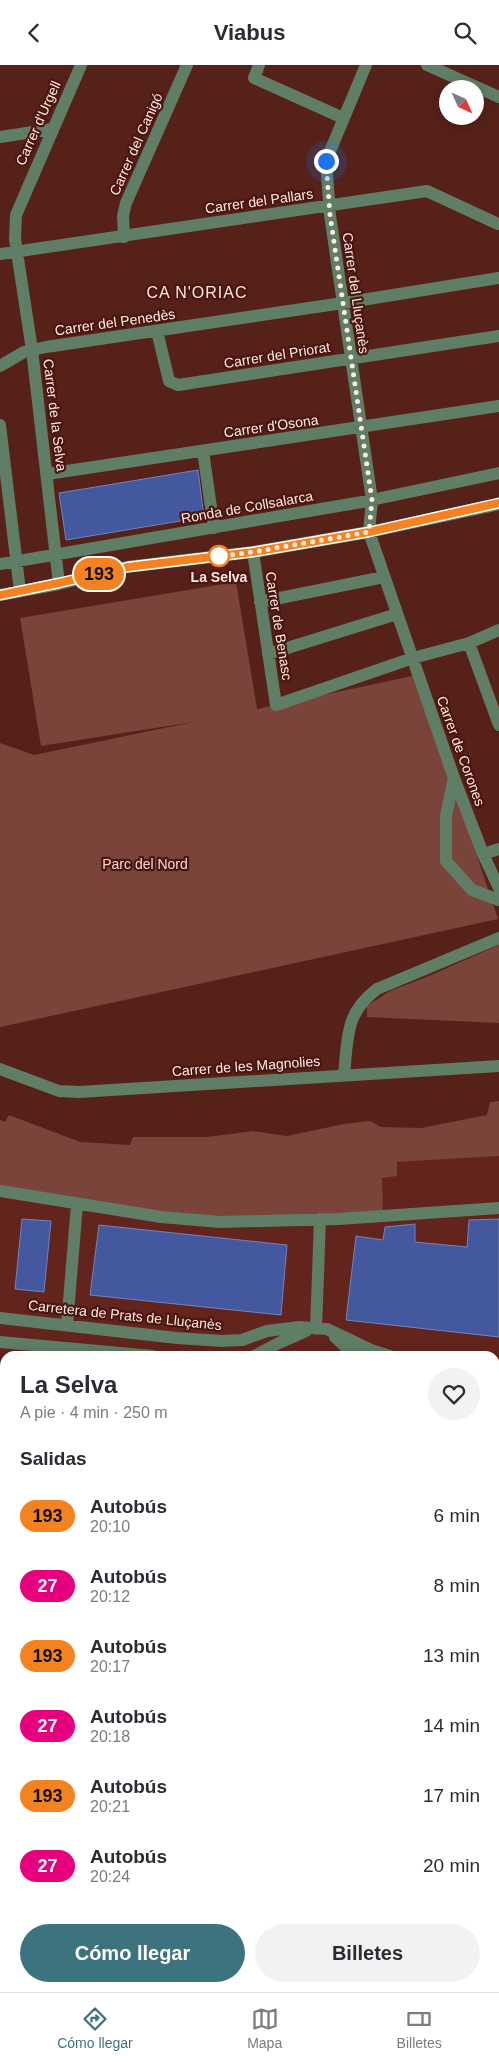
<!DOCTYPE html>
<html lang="es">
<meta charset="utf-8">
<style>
body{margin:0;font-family:Arial,sans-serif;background:#f2f2f3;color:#2b2b33;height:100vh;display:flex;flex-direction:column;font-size:19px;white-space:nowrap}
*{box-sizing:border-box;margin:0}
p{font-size:16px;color:#7c7c81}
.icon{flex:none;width:28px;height:28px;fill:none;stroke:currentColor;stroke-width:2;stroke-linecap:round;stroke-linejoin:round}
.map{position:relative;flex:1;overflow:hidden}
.panel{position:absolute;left:0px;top:1286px;width:500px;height:641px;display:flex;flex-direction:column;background:#fff;border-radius:15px 15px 0 0;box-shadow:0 2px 12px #0003}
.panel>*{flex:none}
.badge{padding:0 10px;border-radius:16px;font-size:18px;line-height:32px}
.needle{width:32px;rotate:135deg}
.controls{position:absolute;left:439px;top:15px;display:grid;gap:10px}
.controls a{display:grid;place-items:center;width:45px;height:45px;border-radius:50%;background:#fff;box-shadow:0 2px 12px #0003;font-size:25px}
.you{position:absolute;width:25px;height:25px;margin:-12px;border:4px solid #fff;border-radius:50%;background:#1a73e8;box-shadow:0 0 0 8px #1a73e833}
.map>.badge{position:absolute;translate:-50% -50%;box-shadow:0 0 0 2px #fff}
h2{padding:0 20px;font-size:19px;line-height:45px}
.round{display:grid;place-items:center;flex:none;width:52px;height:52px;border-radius:26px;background:#f2f2f3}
.head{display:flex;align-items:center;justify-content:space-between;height:85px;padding:0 20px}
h1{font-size:24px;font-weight:700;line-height:38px}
.action{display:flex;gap:10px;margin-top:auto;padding:10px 20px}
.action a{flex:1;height:58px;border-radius:30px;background:#3d737f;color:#fff;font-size:20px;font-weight:700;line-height:58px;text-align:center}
.action a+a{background:#f2f2f3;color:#2b2b33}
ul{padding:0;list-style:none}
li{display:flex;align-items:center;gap:15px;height:70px;padding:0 20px}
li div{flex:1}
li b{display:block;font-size:19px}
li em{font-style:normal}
li .badge{min-width:55px;font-weight:700;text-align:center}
header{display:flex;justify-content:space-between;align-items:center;height:65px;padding:0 20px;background:#fff;font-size:22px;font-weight:700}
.tab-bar{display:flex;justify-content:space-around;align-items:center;height:70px;border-top:1px solid #e1e1e2;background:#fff;font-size:14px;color:#7c7c81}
.tab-bar a{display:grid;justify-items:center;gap:2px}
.tab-bar .selected{color:#3d737f}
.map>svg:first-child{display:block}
.built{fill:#62241c}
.green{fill:#7b443b}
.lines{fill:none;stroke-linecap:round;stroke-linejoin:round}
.river{stroke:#30022e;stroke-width:25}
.building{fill:#4458a0;stroke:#7384b8}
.path{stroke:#a37c76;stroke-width:2.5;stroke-dasharray:4 4;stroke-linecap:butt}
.minor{stroke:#5f7e65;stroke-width:12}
.line-casing{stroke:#fff;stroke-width:11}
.line{stroke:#f58220;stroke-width:8}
.walk{stroke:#ffe9e5;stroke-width:5;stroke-dasharray:0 9}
.stop-dot{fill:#fff;stroke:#f58220;stroke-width:2.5}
.labels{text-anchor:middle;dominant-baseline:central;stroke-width:4.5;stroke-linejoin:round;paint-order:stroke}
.street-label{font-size:14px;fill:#ffe9e5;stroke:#4b160f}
.stop-label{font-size:14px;font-weight:bold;fill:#ffe9e5;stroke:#4b160f}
.park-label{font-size:14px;fill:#f1d7d3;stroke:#4b160f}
.quarter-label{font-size:16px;letter-spacing:1px;fill:#ffe9e5;stroke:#4b160f}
</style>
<header><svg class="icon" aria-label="back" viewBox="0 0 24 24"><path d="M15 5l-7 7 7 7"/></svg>Viabus<svg class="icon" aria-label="search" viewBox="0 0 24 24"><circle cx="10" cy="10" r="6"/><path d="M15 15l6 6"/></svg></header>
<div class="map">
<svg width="499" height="1927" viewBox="0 0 499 1927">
<rect width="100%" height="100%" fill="#562119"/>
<path class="built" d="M499,1091V1701L495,1702V1291H5V1296H0V1126L382,1113L397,1097Z
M5,1367V1713L0,1712V1372Z"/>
<path class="green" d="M236,517L257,644L417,610L498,854L0,962V678L34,690L193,657L41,681L20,553Z
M499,880V958L367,952V941L390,926L429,911Z
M499,1036V1091L397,1097V1111L382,1113L383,1150L220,1157L0,1126V1055L5,1057L9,1050L80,1077L130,1080L133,1072H207L253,1066L287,1071L344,1059L370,1056L381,1062L421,1063L487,1050L490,1037Z"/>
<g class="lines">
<path class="river" d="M495,1846L499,1845
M65,1927L89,1922"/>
</g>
<path class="building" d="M198,405L204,452L66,475L59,428Z
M22,1154L51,1156L44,1227L15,1224Z
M499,1154V1272L346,1255L356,1171L383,1175L385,1162L415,1159V1177L467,1182L469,1155Z
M99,1160L287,1180L281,1250L90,1230Z"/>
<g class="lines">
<path class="path" d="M495,1793H499
M0,1874L5,1873
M495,1916H499
M458,1927L471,1922"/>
<path class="minor" d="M259,0L254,13L343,53
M366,0L326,96L330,150L372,435L369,467L454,713L483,789L499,823
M427,0L499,32
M0,72L52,64
M124,172L123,151L126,138L187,0
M0,189L427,126L498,159
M157,266L169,316L178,320L499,271
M0,301L24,287L46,282L343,238L499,213
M0,360L20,526
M203,386L214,463
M47,409L499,341
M253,487L276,640L413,593L469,578L499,565
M0,499L362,437L499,408
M59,519L32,285L15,174L16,150L81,0
M0,530L59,519L127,502L253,487L369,467L499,439
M260,537L384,512
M469,578L499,660
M268,589L397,549
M454,713L446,751V796L472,825L499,835
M483,789L499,784
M0,1004L59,1026L79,1027L499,1001
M344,1010C348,972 345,948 377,924L499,873
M0,1126L161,1152L220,1157L339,1154L499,1143
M0,1253L177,1273L222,1276L242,1275L267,1266L299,1262L327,1264L371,1285L390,1291
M67,1260L77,1139
M316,1264L320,1154
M335,1272L355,1291
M0,1277L153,1291
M254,1291L279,1278L306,1266
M495,1303H499
M495,1326L499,1327
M0,1384L5,1380
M0,1527L5,1543
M495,1776L499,1775
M0,1857L5,1856"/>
</g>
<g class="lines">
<g class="line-casing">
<path id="line" d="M0,530L59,518L128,502L253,487L369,467L499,438"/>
</g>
<use href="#line" class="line"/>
<path class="walk" d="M219,491L217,492L253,487L369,467L372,435L330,150L326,96"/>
</g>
<circle class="stop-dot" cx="219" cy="491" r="10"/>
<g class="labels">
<g class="street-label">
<text transform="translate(38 58) rotate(-66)">Carrer d'Urgell</text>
<text transform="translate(136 79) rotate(-66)">Carrer del Canigó</text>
<text transform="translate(259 136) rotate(-8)">Carrer del Pallars</text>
<text transform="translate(356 228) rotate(82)">Carrer del Lluçanès</text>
<text transform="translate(115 257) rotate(-8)">Carrer del Penedès</text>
<text transform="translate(277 290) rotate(-9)">Carrer del Priorat</text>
<text transform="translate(55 350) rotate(83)">Carrer de la Selva</text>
<text transform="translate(271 361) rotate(-8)">Carrer d'Osona</text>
<text transform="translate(247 442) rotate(-10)">Ronda de Collsalarca</text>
<text transform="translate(279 561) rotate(81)">Carrer de Benasc</text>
<text transform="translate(461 686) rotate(70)">Carrer de Corones</text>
<text transform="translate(246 1001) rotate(-4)">Carrer de les Magnolies</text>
<text transform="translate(125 1250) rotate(6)">Carretera de Prats de Lluçanès</text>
</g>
<g class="stop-label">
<text x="219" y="512">La Selva</text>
</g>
<g class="park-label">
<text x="145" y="799">Parc del Nord</text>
</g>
<g class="quarter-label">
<text x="197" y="227">CA N'ORIAC</text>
</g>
</g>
</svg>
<div class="controls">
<a><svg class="needle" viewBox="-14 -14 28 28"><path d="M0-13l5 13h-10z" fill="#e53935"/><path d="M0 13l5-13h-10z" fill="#7c7c81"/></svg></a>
</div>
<div class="you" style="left:326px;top:96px"></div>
<b class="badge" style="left:99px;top:509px;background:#f58220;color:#111">193</b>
<section class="panel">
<div class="head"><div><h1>La Selva</h1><p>A pie · 4 min · 250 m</p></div><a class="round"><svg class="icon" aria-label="heart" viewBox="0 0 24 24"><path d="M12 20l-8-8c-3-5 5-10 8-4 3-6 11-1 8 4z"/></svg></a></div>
<h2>Salidas</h2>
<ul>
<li><span class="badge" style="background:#f58220;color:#111">193</span><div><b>Autobús</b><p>20:10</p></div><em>6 min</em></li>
<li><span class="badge" style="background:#e6007e;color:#fff">27</span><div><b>Autobús</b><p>20:12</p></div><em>8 min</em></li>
<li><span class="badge" style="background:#f58220;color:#111">193</span><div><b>Autobús</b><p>20:17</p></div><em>13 min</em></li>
<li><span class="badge" style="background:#e6007e;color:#fff">27</span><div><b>Autobús</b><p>20:18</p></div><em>14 min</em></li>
<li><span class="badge" style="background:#f58220;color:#111">193</span><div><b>Autobús</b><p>20:21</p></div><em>17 min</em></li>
<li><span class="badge" style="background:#e6007e;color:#fff">27</span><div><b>Autobús</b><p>20:24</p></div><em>20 min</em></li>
</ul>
<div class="action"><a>Cómo llegar</a><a>Billetes</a></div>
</section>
</div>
<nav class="tab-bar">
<a class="selected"><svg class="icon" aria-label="directions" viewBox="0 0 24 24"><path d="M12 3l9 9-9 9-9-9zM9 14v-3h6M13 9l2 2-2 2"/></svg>Cómo llegar</a>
<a><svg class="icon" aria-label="map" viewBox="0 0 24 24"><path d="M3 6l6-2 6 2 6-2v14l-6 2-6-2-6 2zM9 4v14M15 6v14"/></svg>Mapa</a>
<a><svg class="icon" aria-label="tickets" viewBox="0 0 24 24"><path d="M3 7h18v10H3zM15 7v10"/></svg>Billetes</a>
</nav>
